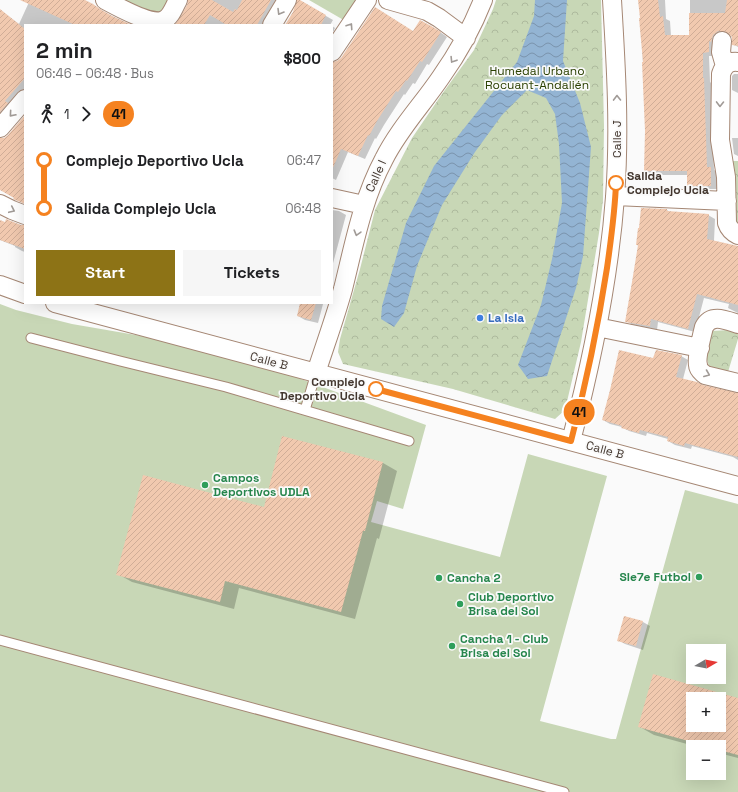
<!DOCTYPE html>
<meta charset="utf-8">
<style>
body{margin:0;font-family:"Space Grotesk",sans-serif;background:#f6f6f6;color:#202124;height:100vh;display:flex;flex-direction:column;font-size:15px;white-space:nowrap}
*{box-sizing:border-box;margin:0}
p{font-size:13px;color:#757577}
.icon{flex:none;width:22px;height:22px;fill:none;stroke:currentColor;stroke-width:2;stroke-linecap:round;stroke-linejoin:round}
.map{position:relative;flex:1;overflow:hidden}
.drawer{position:absolute;left:24px;top:24px;width:309px;height:280px;display:flex;flex-direction:column;background:#fff;border-radius:0px;box-shadow:0 4px 16px #0002}
.drawer>*{flex:none}
.badge{padding:0 8px;border-radius:13px;font-size:14px;line-height:26px}
.needle{width:26px;rotate:80deg}
.buttons{position:absolute;left:686px;top:644px;display:grid;gap:8px}
.buttons a{display:grid;place-items:center;width:40px;height:40px;border-radius:0px;background:#fff;box-shadow:0 4px 16px #0002;font-size:20px}
.map>.badge{position:absolute;translate:-50% -50%;box-shadow:0 0 0 2px #fff}
.legs{display:flex;align-items:center;gap:6px;height:44px;padding:0 12px;font-size:13px}
.legs p{margin-inline-start:auto}
.summary{display:flex;align-items:center;justify-content:space-between;height:68px;padding:0 12px}
h1{font-size:22px;font-weight:800;line-height:30px}
.cta{display:flex;gap:8px;margin-top:auto;padding:8px 12px}
.cta a{flex:1;height:46px;border-radius:0px;background:#8d7316;color:#fff;font-size:16px;font-weight:800;line-height:46px;text-align:center}
.cta a+a{background:#f6f6f6;color:#202124}
ul{padding:0 12px;list-style:none}
li{display:flex;align-items:center;gap:14px;height:48px;font-size:15px}
li i{display:grid;place-items:center;width:6px;height:100%;margin:0 5px;background:currentColor}
li i::after{content:'';width:10px;height:10px;margin:-5px;border:3px solid;border-radius:50%;background:#fff}
li p{margin-inline-start:auto}
li:first-child i{background:linear-gradient(#0000 50%,currentColor 0)}
li:last-child i{background:linear-gradient(currentColor 50%,#0000 0)}
.map>svg:first-child{display:block}
.grass{fill:#c8d7b6;fill-rule:evenodd}
.park{fill:url(#park-crowns)}
.water{fill:url(#water-waves)}
.shadow{fill:#0003;fill-rule:evenodd}
.building{fill:url(#building-hatch);fill-rule:evenodd}
.lines{fill:none;stroke-linecap:round;stroke-linejoin:round}
.lane-casing{stroke:#a58774;stroke-width:11}
.street-casing{stroke:#a58774;stroke-width:20}
.lane{stroke:#fff;stroke-width:9}
.street{stroke:#fff;stroke-width:18}
.oneway{stroke:#a19b97}
.line-1-casing{stroke:#fff;stroke-width:9}
.line-1{stroke:#f58220;stroke-width:6}
.stop-1-dot{fill:#fff;stroke:#f58220;stroke-width:2}
.shop-dot{fill:#3f7fe0;stroke:#fafafa;stroke-width:1.5}
.leisure-dot{fill:#2e9e5b;stroke:#fafafa;stroke-width:1.5}
.labels{text-anchor:middle;dominant-baseline:central;stroke-width:3.5;stroke-linejoin:round;paint-order:stroke}
.park-label{font-size:12px;fill:#2b4002;stroke:#fafafa}
.street-label{font-size:12px;fill:#43372f;stroke:#fafafa}
.stop-label{font-size:12px;font-weight:bold;fill:#43372f;stroke:#fafafa;text-anchor:start}
.shop-label{font-size:12px;font-weight:bold;fill:#366cbe;stroke:#fafafa;text-anchor:start}
.leisure-label{font-size:12px;font-weight:bold;fill:#27864d;stroke:#fafafa;text-anchor:start}
</style>
<div class="map">
<svg width="738" height="792" viewBox="0 0 738 792">
<defs>
<pattern id="park-crowns" width="20" height="18" patternUnits="userSpaceOnUse"><rect width="20" height="18" fill="#c8d7b6"/><path d="M2 6a3 3 0 1 1 6 0M12 15a3 3 0 1 1 6 0" fill="none" stroke="#adb99d"/></pattern>
<pattern id="water-waves" width="16" height="10" patternUnits="userSpaceOnUse"><rect width="16" height="10" fill="#93b4d3"/><path d="M0 5q4-4 8 0t8 0" fill="none" stroke="#7a93ac"/></pattern>
<pattern id="building-hatch" width="6" height="6" patternUnits="userSpaceOnUse"><rect width="6" height="6" fill="#f1c9af"/><path d="M-1 1l2-2M0 6l6-6M5 7l2-2" fill="none" stroke="#d0ad97"/></pattern>
</defs>
<rect width="100%" height="100%" fill="#fafafa"/>
<path class="grass" d="M116,0H173L158,16Z
M309,0H359L347,22Z
M0,304L16,310L72,324L159,339L271,368L426,425L403,509L377,501L371,522L500,557L528,454L607,476L540,721L611,739H616L685,490L738,504V792H0ZM693,651H719V677H693ZM693,699H719V725H693ZM693,747H719V773H693Z"/>
<path class="park" d="M496,0H601L604,126L603,200L599,233L581,342L565,410L555,419L453,389L343,364L338,352L340,339L360,269L375,210L412,138L442,94L474,50L493,9Z
M733,161H738V225L734,224Z
M729,330L738,333V339L728,372L709,366L704,350L712,331Z"/>
<path class="water" d="M535,0H567L563,61L580,103L591,147L583,256L576,288L547,376L528,379L518,365L541,305L552,259L562,203L559,144L555,114L546,98L527,90L502,115L475,152L442,205L417,266L404,313L394,327L381,319L382,306L406,223L434,166L517,62L534,16Z"/>
<path class="shadow" d="M30,0H82L93,5L106,13L130,25H25V90L0,117V10L19,24Z
M189,0H284L266,25H176L188,5Z
M298,0L333,20L330,25H286L297,6Z
M639,0H665L666,19L670,21L671,36H690V0H738V47L733,44L732,36L731,34L724,35L716,56H709L710,82L711,83L714,170L718,172V189H695L688,185V175H652L645,171L646,131L641,19Z
M332,26L335,28L332,34Z
M414,32H440L447,37L429,65L427,64L415,84L413,83L405,95L404,94L384,125L376,139L375,138L365,159L348,152L336,180L332,178V65Z
M734,74H738V93L732,90V76Z
M732,138H738V156L734,154Z
M332,210L339,211L346,215L332,267Z
M667,210L671,213L708,215L715,219L714,241L738,247V313L728,308L729,304L704,298L695,332L658,322L657,330L633,325L626,321L639,246L637,245Z
M21,226H25V252L22,251L15,247V246L0,240Z
M301,303H323V304L318,323L305,320L298,316Z
M681,356L688,360L683,379L702,386L738,394V460L733,457L692,446L691,449L675,445L668,441V439L647,433L646,436L629,431L622,427L610,424L603,420L654,359Z
M383,463L397,471L379,539L377,538L355,619L239,588L234,609L132,582L118,574Z
M625,617L643,622L650,626L643,650L625,644L618,640Z
M654,675L738,699V758L719,753V747H698L654,735L640,727ZM693,699H719V725H693Z"/>
<path class="building" d="M20,0H85L93,4L100,9L112,16L132,25H75Z
M188,0H212L233,12L235,9L237,10L242,0H271L257,25H225V24L210,15L204,25H175L181,16L187,5Z
M297,0H300L326,15L321,25H285L293,12Z
M638,0H658L660,17L663,16L665,35H689V13H725L727,0H738V46L732,45V37L728,33L723,31H718L713,35L711,42L709,41V52L703,53V78H704L707,167H711V186H687V171H644L645,131L642,62H643L639,18H640Z
M375,7L413,31L420,20L433,27L441,32L422,62L420,61L407,81L406,80L398,92L396,91L377,121L369,136L368,135L358,156L341,149L332,170V62L337,61L341,58Z
M0,9L25,29V78L5,101L8,103L0,112Z
M25,115V204L13,199L14,198L0,190V138H4L8,135Z
M641,208L667,209V211L709,214L707,239L738,246V305L697,294L688,329L651,319L650,326L625,322L632,282L638,245H636L638,228H639Z
M6,219L21,225H25V249L0,240V220L5,222Z
M300,303H316L311,320L297,316Z
M619,350L653,358L656,350L682,355L676,377L697,382L703,385L738,393V457L685,443L684,446L667,441L668,437L640,430L639,433L621,428L622,426L602,420L610,390Z
M282,436L383,462L365,531H363L341,612L225,581L220,602L116,575L143,475L264,507Z
M624,616L643,621L636,646L617,641Z
M653,674L738,698V755L719,750V747H710L638,727ZM693,699H719V725H693Z"/>
<g class="lines">
<g class="lane-casing">
<path id="lane" d="M31,338L120,361L226,387L409,441
M305,410L316,373
M0,640L564,792"/>
</g>
<g class="street-casing">
<path id="street" d="M105,0C116,6 152,26 164,20C171,17 174,7 178,0
M388,0L427,11L439,18L466,38
M272,25L287,0
M722,41L721,52L725,66
M332,52L367,0
M738,62C729,61 724,65 721,74L720,140L726,177L727,223C729,229 732,232 738,235
M0,128L25,99
M615,196L727,201
M332,198L364,205
M0,204L12,210L25,215
M0,285L25,294
M55,303L738,486
M738,324C726,320 711,313 704,327C702,335 696,358 698,365C698,370 702,372 705,375L738,383
M597,327L700,348
M316,373C325,345 335,318 343,289C354,245 362,200 384,159C399,129 422,105 441,77C458,53 472,28 483,0
M571,441C592,361 609,279 615,197C620,131 616,65 612,0"/>
</g>
<use href="#lane" class="lane"/>
<use href="#street" class="street"/>
</g>
<defs><path id="oneway-chevron" d="M-2-3.5L2.5 0L-2 3.5" fill="none" stroke-width="1.6" stroke-linecap="round" stroke-linejoin="round"/></defs>
<g class="oneway">
<use href="#oneway-chevron" transform="translate(280 12) rotate(121)"/>
<use href="#oneway-chevron" transform="translate(350 26) rotate(-56)"/>
<use href="#oneway-chevron" transform="translate(453 60) rotate(122)"/>
<use href="#oneway-chevron" transform="translate(617 98) rotate(-91)"/>
<use href="#oneway-chevron" transform="translate(720 104) rotate(91)"/>
<use href="#oneway-chevron" transform="translate(12 114) rotate(131)"/>
<use href="#oneway-chevron" transform="translate(12 210) rotate(25)"/>
<use href="#oneway-chevron" transform="translate(357 233) rotate(106)"/>
<use href="#oneway-chevron" transform="translate(707 374) rotate(22)"/>
</g>
<g class="lines">
<g class="line-1-casing">
<path id="line-1" d="M376,389L571,441C586,384 598,326 607,268C611,240 615,212 616,183"/>
</g>
<use href="#line-1" class="line-1"/>
</g>
<g class="stop-1-dot">
<circle cx="616" cy="183" r="7"/>
<circle cx="376" cy="389" r="7"/>
</g>
<circle class="shop-dot" cx="480" cy="318" r="4"/>
<g class="leisure-dot">
<circle cx="205" cy="485" r="4"/>
<circle cx="699" cy="577" r="4"/>
<circle cx="439" cy="578" r="4"/>
<circle cx="460" cy="604" r="4"/>
<circle cx="452" cy="646" r="4"/>
</g>
<g class="labels">
<g class="park-label">
<text x="537" y="71">Humedal Urbano<tspan x="537" dy="14">Rocuant-Andalién</tspan></text>
</g>
<g class="street-label">
<text transform="translate(617 139) rotate(-90)">Calle J</text>
<text transform="translate(376 176) rotate(-66)">Calle I</text>
<text transform="translate(269 361) rotate(15)">Calle B</text>
<text transform="translate(605 450) rotate(15)">Calle B</text>
</g>
<g class="stop-label">
<text x="627" y="176">Salida<tspan x="627" dy="14">Complejo Ucla</tspan></text>
<text x="365" y="382" text-anchor="end">Complejo<tspan x="365" dy="14">Deportivo Ucla</tspan></text>
</g>
<g class="shop-label">
<text x="488" y="318">La Isla</text>
</g>
<g class="leisure-label">
<text x="213" y="478">Campos<tspan x="213" dy="14">Deportivos UDLA</tspan></text>
<text x="691" y="577" text-anchor="end">Sie7e Futbol</text>
<text x="447" y="578">Cancha 2</text>
<text x="468" y="597">Club Deportivo<tspan x="468" dy="14">Brisa del Sol</tspan></text>
<text x="460" y="639">Cancha 1 - Club<tspan x="460" dy="14">Brisa del Sol</tspan></text>
</g>
</g>
</svg>
<div class="buttons">
<a><svg class="needle" viewBox="-14 -14 28 28"><path d="M0-13l5 13h-10z" fill="#e53935"/><path d="M0 13l5-13h-10z" fill="#757577"/></svg></a>
<a>+</a>
<a>−</a>
</div>
<b class="badge" style="left:579px;top:412px;background:#f58220;color:#111">41</b>
<section class="drawer">
<div class="summary"><div><h1>2 min</h1><p>06:46 – 06:48 · Bus</p></div><b>$800</b></div>
<div class="legs"><svg class="icon" aria-label="walk" viewBox="0 0 24 24"><circle cx="13" cy="4" r="2"/><path d="M13 8l-2 6 4 7M11 14l-3 7M7 12l3-4h3l4 4"/></svg>1<svg class="icon" aria-label="forward" viewBox="0 0 24 24"><path d="M9 5l7 7-7 7"/></svg><b class="badge" style="background:#f58220;color:#111">41</b></div>
<ul>
<li><i style="color:#f58220"></i><b>Complejo Deportivo Ucla</b><p>06:47</p></li>
<li><i style="color:#f58220"></i><b>Salida Complejo Ucla</b><p>06:48</p></li>
</ul>
<div class="cta"><a>Start</a><a>Tickets</a></div>
</section>
</div>
